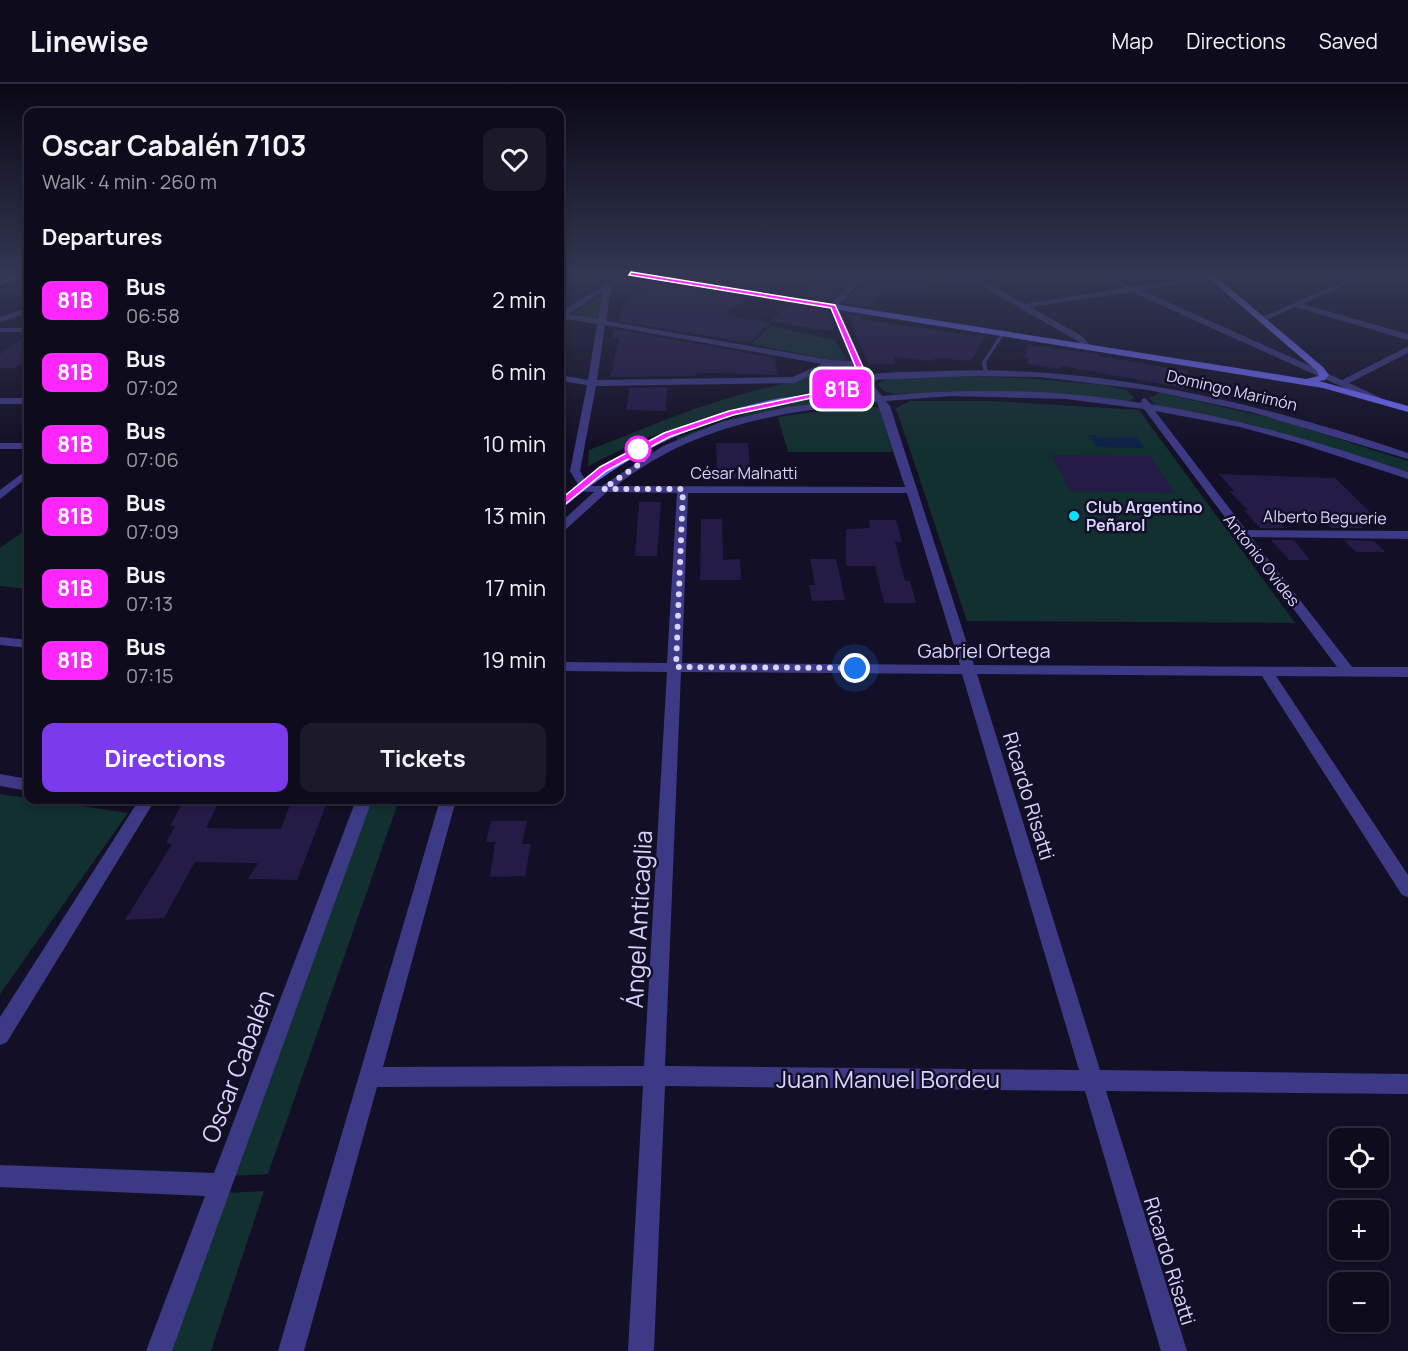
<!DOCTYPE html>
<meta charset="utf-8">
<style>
body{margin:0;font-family:Manrope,sans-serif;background:#1c1929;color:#f1f3f6;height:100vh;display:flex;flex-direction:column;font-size:22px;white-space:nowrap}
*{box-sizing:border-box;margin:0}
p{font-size:20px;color:#9b9ba3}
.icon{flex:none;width:33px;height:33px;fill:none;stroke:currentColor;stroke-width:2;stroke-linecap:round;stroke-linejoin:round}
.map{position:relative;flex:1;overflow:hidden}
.details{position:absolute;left:24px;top:24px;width:540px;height:696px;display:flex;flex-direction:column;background:#0e0b1c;border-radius:12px;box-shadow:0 3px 9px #0003,0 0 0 2px #2e2b3b}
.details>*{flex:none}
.badge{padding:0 12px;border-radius:9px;font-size:21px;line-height:39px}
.controls{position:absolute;left:1329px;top:1044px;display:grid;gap:12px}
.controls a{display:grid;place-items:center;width:60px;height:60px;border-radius:12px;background:#0e0b1c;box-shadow:0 3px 9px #0003,0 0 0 2px #2e2b3b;font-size:30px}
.you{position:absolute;width:30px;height:30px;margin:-15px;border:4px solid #fff;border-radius:50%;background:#1a73e8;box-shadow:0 0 0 9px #1a73e833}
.map>.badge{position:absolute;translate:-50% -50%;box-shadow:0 0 0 3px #fff}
h2{padding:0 18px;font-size:22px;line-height:54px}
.round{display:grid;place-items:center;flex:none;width:63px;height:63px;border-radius:12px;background:#1c1929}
.head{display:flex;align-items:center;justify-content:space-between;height:102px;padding:0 18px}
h1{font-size:28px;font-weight:700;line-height:45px}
.primary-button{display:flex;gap:12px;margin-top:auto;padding:12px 18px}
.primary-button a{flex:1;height:69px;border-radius:12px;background:#7c3aed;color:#fff;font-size:24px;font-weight:700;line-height:69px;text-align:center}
.primary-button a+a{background:#1c1929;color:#f1f3f6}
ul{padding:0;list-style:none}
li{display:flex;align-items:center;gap:18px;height:72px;padding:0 18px}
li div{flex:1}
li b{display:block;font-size:22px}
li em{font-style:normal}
li .badge{min-width:66px;font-weight:700;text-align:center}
header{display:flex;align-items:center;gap:36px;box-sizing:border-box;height:84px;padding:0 30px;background:#0e0b1c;border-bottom:2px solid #2e2b3b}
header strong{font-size:28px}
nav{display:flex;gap:33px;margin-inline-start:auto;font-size:21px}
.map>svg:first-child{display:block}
.green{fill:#12302f}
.water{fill:#0c2248}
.building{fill:#241b47}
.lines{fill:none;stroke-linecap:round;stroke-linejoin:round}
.lane{fill:#3d3a85;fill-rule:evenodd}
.street{fill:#3d3a85;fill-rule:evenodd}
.secondary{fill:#6f6bff;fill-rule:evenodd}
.line{fill:#fe27ff;stroke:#fff;stroke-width:1.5}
.walk{stroke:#d9d4ff;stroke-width:6;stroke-dasharray:0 10.8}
.stop-dot{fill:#fff;stroke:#fe27ff;stroke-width:3}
.poi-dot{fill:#00e5ff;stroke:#130f26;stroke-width:2}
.labels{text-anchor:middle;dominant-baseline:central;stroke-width:5;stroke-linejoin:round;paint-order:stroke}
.far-street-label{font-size:16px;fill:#d9d4ff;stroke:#130f26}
.far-poi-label{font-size:16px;font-weight:bold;fill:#d9d4ff;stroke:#130f26;text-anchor:start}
.street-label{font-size:20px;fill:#d9d4ff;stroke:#130f26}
.near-street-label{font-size:24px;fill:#d9d4ff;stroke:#130f26}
</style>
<header>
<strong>Linewise</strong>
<nav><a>Map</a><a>Directions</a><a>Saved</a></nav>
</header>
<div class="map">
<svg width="1408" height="1267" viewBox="0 0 1408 1267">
<rect width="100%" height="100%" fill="#130f26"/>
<path class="green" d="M603,210L598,235L571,230Z
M771,242L834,256L847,275L837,277L751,260Z
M834,285L855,289V295L643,355L588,382L589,366C629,351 669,333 710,320C751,306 793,299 834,285Z
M966,292L1037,295L1103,301L1127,306L1134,314L1127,318L1089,314L895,310L883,307L878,300C890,289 946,293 966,292Z
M867,302L869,313L753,331L680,357L675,354L748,329Z
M1160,309L1276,335L1408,377V388L1359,372L1156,321L1149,314Z
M910,317H993L1139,326L1295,539L967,537L896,324Z
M863,321L879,324L893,368H788L778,333Z
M28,444V505L0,502V464Z
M0,710L128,729L0,910Z
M371,716H399L268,1090L230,1092Z
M264,1107L211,1267H167L224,1109Z"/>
<path class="water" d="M1086,351H1096L1098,354L1137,353L1145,364L1096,363L1091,353Z"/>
<path class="building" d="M846,190H856L830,217L800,212L822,196L845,199Z
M869,190H895L934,196L925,212L883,205L869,223L843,219Z
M653,198L747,214L724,231L771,239L749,259L618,237L623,221Z
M791,220L828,226L835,242L832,247L769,237Z
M847,230L862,232L860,235L985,253L971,277L935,274L934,277L893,273L896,280H869Z
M615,245L775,274L777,291L710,289L695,290V292L610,293L619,254H612Z
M28,250V276L15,284H0V270Z
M1027,261L1099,270L1098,272L1188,287L1185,304L1061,282L1060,285L1027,280L1029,275L1024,274Z
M667,303L666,327L626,326L630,304Z
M716,359H748L751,394H717Z
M1051,371L1150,372L1175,409L1070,407Z
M1219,390L1335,394L1380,438L1358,437L1363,444H1332L1328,440L1280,439L1284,444H1260L1244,426H1248L1229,407H1234Z
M639,418H661L657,472H635Z
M701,435H722L723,476L740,475L741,496H700Z
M869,436H896L902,458H895L905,497H910L916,519H884L875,482H846V445L870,444Z
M1271,456H1294L1310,476H1289Z
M1344,456L1374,457L1385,468H1355Z
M810,475H836L845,516L812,517L809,501H815Z
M184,716H220L206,744L281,745L292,716H328L297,796L248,795L258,779L195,778L164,834L125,836L172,760L166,759L175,742H170Z
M491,737H527L522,760H531L525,792L490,793L495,758H486Z"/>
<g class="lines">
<path class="lane" d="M1003,248L1005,249L986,278L988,289L984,290L982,278L1002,248Z"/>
<path class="street" d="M621,190H630L611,203L606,237L831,276L857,277L861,280L857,283L832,282L794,299L596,302L580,387L589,402H602L663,362L721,338L787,323L873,313L860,297L861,292C887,287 916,288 943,287C1103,281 1257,318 1408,369V375L1251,328L1148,306L1040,293L971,292L869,296L882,312C969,304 1055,305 1141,319L1142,315L1145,314L1151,320C1239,335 1324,359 1408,388V395L1295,358L1240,343L1155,327L1246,446L1408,447V455L1251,453L1352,583H1408V593L1276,592L1408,791V813L1402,811L1262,592L977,590L1100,986L1408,990V1010L1106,1007L1187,1267H1161L1085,1007L665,1002L654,1267H628L643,1002L377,1003L304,1267H278L440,716H456L383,983L644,982L667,588L560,587V578L667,579L677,409L607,408L564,447L560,448V439L594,408L573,407V403L579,402L570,387L587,301L560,297V291L588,296L597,240L560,234V229ZM602,208L598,235L569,230ZM605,241L822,280L792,293L597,296ZM951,312L1066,315L1144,325L1337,583L974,581L890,322L886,317ZM877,318L905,403L616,402C695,340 780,328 877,318ZM688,409H907L960,581L682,579ZM681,588L962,590L1079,986L665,982Z
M859,190H867L836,224H830V220Z
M916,190L969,195L962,190H971L1024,220L1124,204L1095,190H1105L1133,203L1211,191L1214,195L1141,206L1342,296L1405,264L1408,263V269L1349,299L1381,314V318L1378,319L1132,208L1030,223L1082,252L1091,262L1087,265L1076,256L978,200Z
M1361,190H1371L1302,220L1408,250V256L1295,223L1264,237L1257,235Z
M28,224V229L0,238V233Z
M0,244H28V248H0Z
M0,314H28V320H0Z
M0,359H28V365H0Z
M28,385V393L0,415V406Z
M0,553L28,556V564L0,561Z
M0,690L28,695V707L0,702Z
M139,716H155L7,958L0,961V933Z
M356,716H372L172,1267H146L205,1112L0,1103V1081L214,1089Z"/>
<path class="secondary" d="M20,190H28V192L0,201V197Z
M627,190H645L1306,295L1319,292L1317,287L1204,190H1213L1323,283L1329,291L1325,296L1319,297L1408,322V328L1323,304L839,226L870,297L864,302C834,312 802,315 771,322C690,340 627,370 564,423L560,424V416C622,364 691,334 770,316C798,310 835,311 860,296L830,224Z"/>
</g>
<linearGradient id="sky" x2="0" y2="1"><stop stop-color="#0a0815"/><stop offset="0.52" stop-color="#333752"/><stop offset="1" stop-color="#333752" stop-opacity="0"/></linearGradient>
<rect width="1408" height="367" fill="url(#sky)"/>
<path class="line" d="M631,188L835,221L869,297L857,304L733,331L669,353L606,387L563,422H556V419L600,383L664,349L729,327L853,301L861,296L831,224L629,191Z"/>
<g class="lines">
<path class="walk" d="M638,365L644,377L603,405H683L676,583L855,584"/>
</g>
<circle class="stop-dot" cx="638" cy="365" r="12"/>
<circle class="poi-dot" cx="1074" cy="432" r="6"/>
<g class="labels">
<g class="far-street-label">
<text transform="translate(1232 306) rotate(13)">Domingo Marimón</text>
<text x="744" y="389">César Malnatti</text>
<text transform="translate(1325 433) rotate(1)">Alberto Beguerie</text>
<text transform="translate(1262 476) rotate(52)">Antonio Ovides</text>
</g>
<g class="far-poi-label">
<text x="1086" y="423">Club Argentino<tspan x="1086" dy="18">Peñarol</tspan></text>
</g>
<g class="street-label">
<text x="984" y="566">Gabriel Ortega</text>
<text transform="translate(1029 712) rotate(73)">Ricardo Risatti</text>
<text transform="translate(1170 1177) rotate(73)">Ricardo Risatti</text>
</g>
<g class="near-street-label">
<text transform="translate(638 835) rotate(-87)">Ángel Anticaglia</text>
<text transform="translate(237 982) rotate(-69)">Oscar Cabalén</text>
<text x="888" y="994">Juan Manuel Bordeu</text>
</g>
</g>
</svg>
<div class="controls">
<a><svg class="icon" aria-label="locate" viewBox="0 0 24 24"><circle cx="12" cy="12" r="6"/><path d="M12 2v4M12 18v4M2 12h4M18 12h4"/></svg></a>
<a>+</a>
<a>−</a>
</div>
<div class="you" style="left:855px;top:584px"></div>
<b class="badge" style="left:842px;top:305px;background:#fe27ff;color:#fff">81B</b>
<section class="details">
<div class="head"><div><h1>Oscar Cabalén 7103</h1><p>Walk · 4 min · 260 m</p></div><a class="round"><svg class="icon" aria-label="heart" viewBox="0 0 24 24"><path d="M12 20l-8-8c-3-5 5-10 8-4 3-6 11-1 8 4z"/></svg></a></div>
<h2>Departures</h2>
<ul>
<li><span class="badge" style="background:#fe27ff;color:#fff">81B</span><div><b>Bus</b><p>06:58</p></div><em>2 min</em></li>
<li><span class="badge" style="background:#fe27ff;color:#fff">81B</span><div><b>Bus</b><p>07:02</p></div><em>6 min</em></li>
<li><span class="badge" style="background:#fe27ff;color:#fff">81B</span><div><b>Bus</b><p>07:06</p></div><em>10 min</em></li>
<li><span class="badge" style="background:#fe27ff;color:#fff">81B</span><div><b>Bus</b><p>07:09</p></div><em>13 min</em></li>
<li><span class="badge" style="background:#fe27ff;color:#fff">81B</span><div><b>Bus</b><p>07:13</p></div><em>17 min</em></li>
<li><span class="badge" style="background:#fe27ff;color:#fff">81B</span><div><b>Bus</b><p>07:15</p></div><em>19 min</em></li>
</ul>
<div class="primary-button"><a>Directions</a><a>Tickets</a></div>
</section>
</div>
